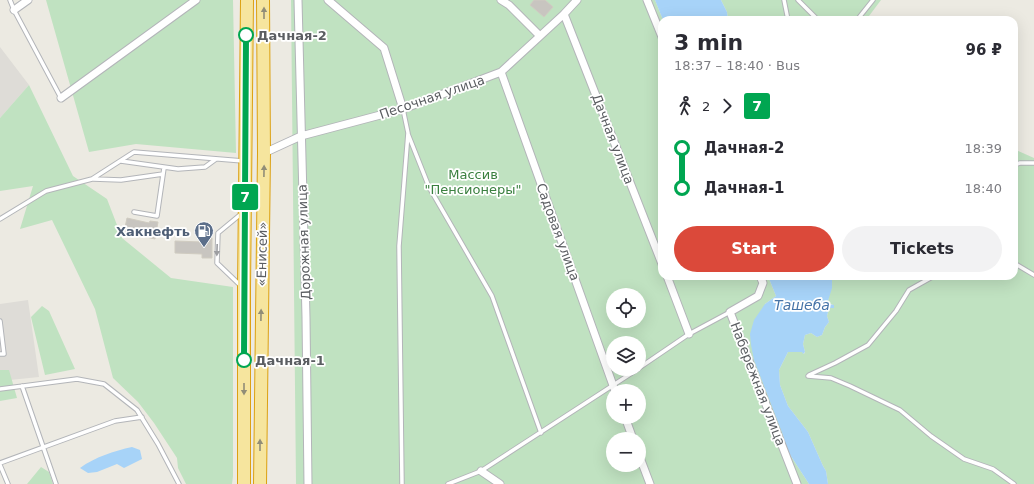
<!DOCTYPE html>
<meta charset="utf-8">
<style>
body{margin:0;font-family:"DejaVu Sans",sans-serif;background:#f2f2f3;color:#2b2b33;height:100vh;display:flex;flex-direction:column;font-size:15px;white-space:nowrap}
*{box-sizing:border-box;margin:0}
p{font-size:13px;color:#7c7c81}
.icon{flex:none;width:22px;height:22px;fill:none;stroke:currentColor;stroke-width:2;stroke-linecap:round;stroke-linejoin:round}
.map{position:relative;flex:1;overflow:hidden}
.panel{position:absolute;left:658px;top:16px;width:360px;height:264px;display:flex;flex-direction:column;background:#fff;border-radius:12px;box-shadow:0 4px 16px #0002}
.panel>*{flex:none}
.badge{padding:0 8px;border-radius:3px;font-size:14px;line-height:26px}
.tools{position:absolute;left:606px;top:288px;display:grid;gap:8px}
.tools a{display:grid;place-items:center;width:40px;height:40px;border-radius:50%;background:#fff;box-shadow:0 4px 16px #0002;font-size:20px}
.map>.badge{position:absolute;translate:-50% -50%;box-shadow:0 0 0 2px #fff}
.legs{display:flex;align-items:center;gap:6px;height:44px;padding:0 16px;font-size:13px}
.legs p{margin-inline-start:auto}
.summary{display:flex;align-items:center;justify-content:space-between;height:68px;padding:0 16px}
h1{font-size:22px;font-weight:600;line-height:30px}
.action{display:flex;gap:8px;margin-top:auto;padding:8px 16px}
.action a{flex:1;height:46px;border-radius:24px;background:#db493a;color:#fff;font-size:16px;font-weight:600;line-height:46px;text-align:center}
.action a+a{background:#f2f2f3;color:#2b2b33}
ul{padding:0 16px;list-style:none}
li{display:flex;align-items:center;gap:14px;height:40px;font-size:15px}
li i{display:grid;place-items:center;width:6px;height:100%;margin:0 5px;background:currentColor}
li i::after{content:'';width:10px;height:10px;margin:-5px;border:3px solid;border-radius:50%;background:#fff}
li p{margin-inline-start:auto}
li:first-child i{background:linear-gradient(#0000 50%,currentColor 0)}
li:last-child i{background:linear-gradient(currentColor 50%,#0000 0)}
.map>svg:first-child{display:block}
.industrial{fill:#dedcd7}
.green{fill:#c0e2c1;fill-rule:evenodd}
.water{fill:#a7d3f8}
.building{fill:#c8c5c0;stroke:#d0ccc1}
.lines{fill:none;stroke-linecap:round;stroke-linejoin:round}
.service-casing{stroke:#b3b5b9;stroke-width:5.5}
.minor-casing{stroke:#b3b5b9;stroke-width:9}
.trunk-casing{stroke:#dca112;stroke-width:14}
.service{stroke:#fff;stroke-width:3.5}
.minor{stroke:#fff;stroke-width:7}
.trunk{stroke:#f6e59e;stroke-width:12}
.oneway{fill:#918d77}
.oneway2{fill:#9d9ea1}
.line-1-casing{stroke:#fff;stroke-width:9}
.line-1{stroke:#00a651;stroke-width:6}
.stop-1-dot{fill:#fff;stroke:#00a651;stroke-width:2}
.labels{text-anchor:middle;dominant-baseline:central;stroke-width:3.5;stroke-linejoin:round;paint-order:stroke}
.stop-label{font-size:13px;font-weight:bold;fill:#5b5e62;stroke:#fff;text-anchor:start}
.street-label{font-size:13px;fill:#5b5e62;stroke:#fff}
.park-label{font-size:13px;fill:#3b8040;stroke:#fff}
.service-label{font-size:13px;font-weight:bold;fill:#4e5e75;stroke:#fff;text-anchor:end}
.water-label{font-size:14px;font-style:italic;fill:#4674a8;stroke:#fff}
</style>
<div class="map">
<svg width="1034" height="484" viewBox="0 0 1034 484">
<rect width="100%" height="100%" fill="#eceae2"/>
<path class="industrial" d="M0,47L29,85L0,118Z
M28,300L39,377L0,381V304Z"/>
<path class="green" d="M46,0H233L236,153L136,144L89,152Z
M291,0H655L663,20H662V276H768L776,296L765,304L783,435L787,450L809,484H296ZM613,295H639V321H613ZM613,343H639V369H613ZM613,391H639V417H613ZM613,439H639V465H613Z
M721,0H881L869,16L873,20H728L727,12Z
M29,85L73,176L107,199L122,238L171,278L233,287V476L232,484H186L178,468L177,458L154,423L138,402L113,378L95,309L52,220L20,229L33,186L0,191V118Z
M1014,149L1034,158V484H828L826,471L823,466L808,432L788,406L780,385L779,370L788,352H802L804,354L805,352L803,344L805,335L811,333L817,337L822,335L825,327L829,322L827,316L829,308L834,307L832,304H829L828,301L832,276H1014Z
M42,306L49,311L75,369L45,375L31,317Z
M0,370H9L17,398L0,401Z
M41,467L49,472L53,484H27Z"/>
<path class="water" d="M655,0H721L727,12L728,20H663Z
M768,276H832V288L828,301L829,304L834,305V308H829L827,316L829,322L825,327L822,335L817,337L811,333L805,335L803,344L805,352L803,354L802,352H788L779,370L780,385L788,406L808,432L823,466L826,471L828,484H809L787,450L783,435L754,360L751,345L750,334L754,320L765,304L776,296Z
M132,447L140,450L142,459L124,468L117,464L97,472L88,473L80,468C95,457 114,451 132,447Z"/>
<path class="building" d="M534,0H545L553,7L544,17L530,5Z
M127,218L149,223L150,221L158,222L155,239L124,232Z
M203,238H212V258H202V254L175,253V241L202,242Z"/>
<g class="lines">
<g class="service-casing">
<path id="service" d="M10,0L14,10L61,98
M784,0L788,20
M798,0L818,20
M857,20L873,0
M408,134L429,187L492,296L541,433
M121,161L178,169L205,167L216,159
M1014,165L1020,163H1034
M93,179L121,180L163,174
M134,212L157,216L164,168
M0,219L46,191L92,179L134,152L243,161
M1014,263L1034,275
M241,286L217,263L218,233L241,214
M0,321L4,354H0
M639,368L689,334L730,312
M809,375L835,363L868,345L896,311L909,290L934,276
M808,376L831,378L850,386L900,410L931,436L964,459L993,469L1014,484
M22,386L56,484
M0,389L77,379L104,384L137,410L158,444L179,484
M0,463L115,421L142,417
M0,465L8,484
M402,484L399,246L408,133L403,109
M448,484L481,471L638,369"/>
</g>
<g class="minor-casing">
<path id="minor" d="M298,0L306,317L308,484
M328,0L384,48L403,109
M501,0L509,5L540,36
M647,0L662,37
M14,10L28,0
M564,14L662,264
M501,72L615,391
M61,98L196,0
M264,153L301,136L403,109L501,72L564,14L577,0
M667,276L689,334
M760,276L763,283L758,296L730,312L797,484
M625,417L633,439
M639,455L650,484
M481,471L500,484"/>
</g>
<g class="trunk-casing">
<path id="trunk" d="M244,484V289L247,0
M260,484L264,153L263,0"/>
</g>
<use href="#service" class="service"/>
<use href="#minor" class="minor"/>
<use href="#trunk" class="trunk"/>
</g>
<defs><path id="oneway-solid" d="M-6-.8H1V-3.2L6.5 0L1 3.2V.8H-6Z"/></defs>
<g class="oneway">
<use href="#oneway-solid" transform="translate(264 13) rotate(-90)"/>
<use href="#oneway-solid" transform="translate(264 171) rotate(-89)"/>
<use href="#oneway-solid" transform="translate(261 315) rotate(-89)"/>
<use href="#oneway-solid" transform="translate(244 389) rotate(90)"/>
<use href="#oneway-solid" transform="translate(260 445) rotate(-90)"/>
</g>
<use class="oneway2" href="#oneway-solid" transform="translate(217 250) rotate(92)"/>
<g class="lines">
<g class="line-1-casing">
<path id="line-1" d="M244,360L246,35"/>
</g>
<use href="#line-1" class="line-1"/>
</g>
<defs>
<g id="fuel-pin" transform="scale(1)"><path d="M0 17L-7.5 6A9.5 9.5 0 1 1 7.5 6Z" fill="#5c6f8a" stroke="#fff"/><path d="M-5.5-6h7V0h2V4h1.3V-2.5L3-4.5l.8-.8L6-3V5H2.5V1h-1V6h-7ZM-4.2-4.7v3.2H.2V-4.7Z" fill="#fff"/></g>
</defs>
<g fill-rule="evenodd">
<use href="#fuel-pin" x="204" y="231"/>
</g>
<g class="stop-1-dot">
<circle cx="246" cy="35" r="7"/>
<circle cx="244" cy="360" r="7"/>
</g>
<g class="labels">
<g class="stop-label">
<text x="257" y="35">Дачная-2</text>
<text x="255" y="360">Дачная-1</text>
</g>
<g class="street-label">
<text transform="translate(432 97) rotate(-19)">Песочная улица</text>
<text transform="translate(613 139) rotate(69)">Дачная улица</text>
<text transform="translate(558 232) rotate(70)">Садовая улица</text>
<text transform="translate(304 242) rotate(-92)">Дорожная улица</text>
<text transform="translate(262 254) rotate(-89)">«Енисей»</text>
<text transform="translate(758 384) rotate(69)">Набережная улица</text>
</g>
<g class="park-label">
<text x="473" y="174">Массив<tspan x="473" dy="15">"Пенсионеры"</tspan></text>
</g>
<g class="service-label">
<text x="190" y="231">Хакнефть</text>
</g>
<g class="water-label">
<text x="802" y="305">Ташеба</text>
</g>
</g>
</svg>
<div class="tools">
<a><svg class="icon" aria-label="locate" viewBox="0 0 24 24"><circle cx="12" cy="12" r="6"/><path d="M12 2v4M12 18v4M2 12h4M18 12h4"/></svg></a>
<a><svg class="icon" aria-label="layers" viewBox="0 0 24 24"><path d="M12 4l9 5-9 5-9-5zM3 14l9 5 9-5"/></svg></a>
<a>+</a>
<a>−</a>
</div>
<b class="badge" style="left:245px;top:197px;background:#00a651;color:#fff">7</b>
<section class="panel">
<div class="summary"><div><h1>3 min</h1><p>18:37 – 18:40 · Bus</p></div><b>96 ₽</b></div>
<div class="legs"><svg class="icon" aria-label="walk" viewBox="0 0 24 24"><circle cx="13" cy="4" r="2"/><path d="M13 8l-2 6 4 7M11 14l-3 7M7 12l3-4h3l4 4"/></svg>2<svg class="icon" aria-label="forward" viewBox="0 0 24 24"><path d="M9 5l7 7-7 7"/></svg><b class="badge" style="background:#00a651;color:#fff">7</b></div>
<ul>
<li><i style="color:#00a651"></i><b>Дачная-2</b><p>18:39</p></li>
<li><i style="color:#00a651"></i><b>Дачная-1</b><p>18:40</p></li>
</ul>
<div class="action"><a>Start</a><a>Tickets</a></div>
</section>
</div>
